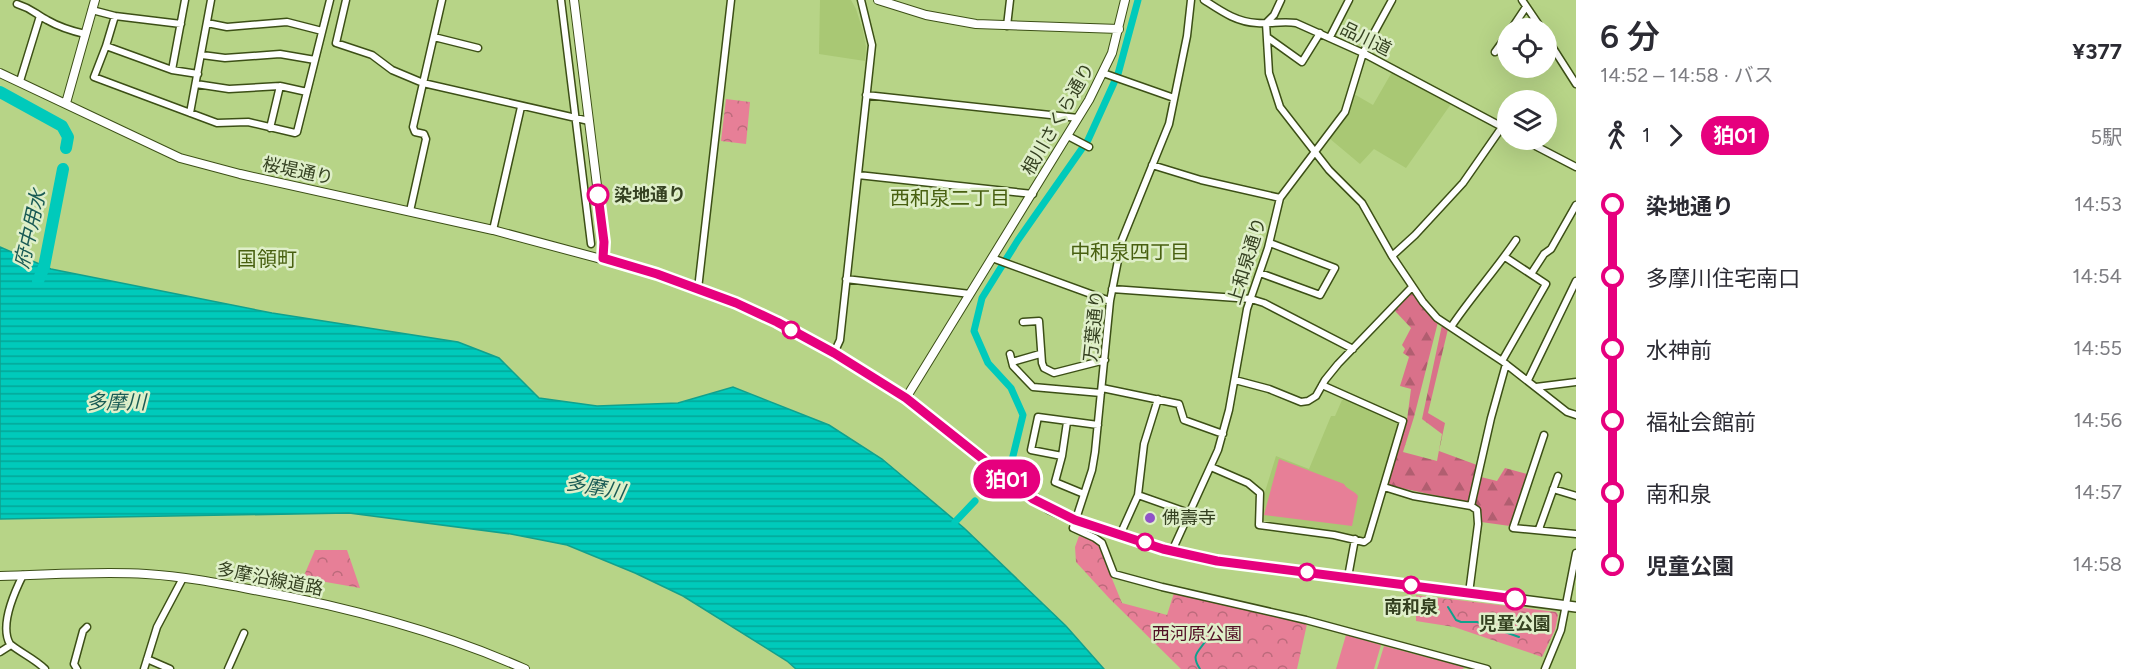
<!DOCTYPE html>
<html lang="ja">
<meta charset="utf-8">
<style>
body{margin:0;font-family:Figtree,"Noto Sans JP",sans-serif;background:#f2f2f3;color:#2b2b33;height:100vh;display:flex;flex-direction:column;font-size:22px;white-space:nowrap}
*{box-sizing:border-box;margin:0}
p{font-size:20px;color:#7c7c81}
.icon{flex:none;width:33px;height:33px;fill:none;stroke:currentColor;stroke-width:2;stroke-linecap:round;stroke-linejoin:round}
.map{position:relative;flex:1;overflow:hidden}
.drawer{display:flex;flex-direction:column;background:#fff;width:570px}
.drawer>*{flex:none}
.badge{padding:0 12px;border-radius:20px;font-size:21px;line-height:39px}
.buttons{position:absolute;left:1497px;top:18px;display:grid;gap:12px}
.buttons a{display:grid;place-items:center;width:60px;height:60px;border-radius:50%;background:#fff;box-shadow:0 6px 24px #0002;font-size:30px}
.map>.badge{position:absolute;translate:-50% -50%;box-shadow:0 0 0 3px #fff}
.legs{display:flex;align-items:center;gap:9px;height:66px;padding:0 24px;font-size:20px}
.legs p{margin-inline-start:auto}
.headline{display:flex;align-items:center;justify-content:space-between;height:102px;padding:0 24px}
h1{font-size:33px;font-weight:600;line-height:45px}
ul{padding:0 24px;list-style:none}
li{display:flex;align-items:center;gap:21px;height:72px;font-size:22px}
li i{display:grid;place-items:center;width:9px;height:100%;margin:0 8px;background:currentColor}
li i::after{content:'';width:15px;height:15px;margin:-8px;border:4px solid;border-radius:50%;background:#fff}
li p{margin-inline-start:auto}
li:first-child i{background:linear-gradient(#0000 50%,currentColor 0)}
li:last-child i{background:linear-gradient(currentColor 50%,#0000 0)}
main{display:flex;flex:1;min-height:0}
.map>svg:first-child{display:block}
.built{fill:#a9c874}
.grass{fill:#e77f97}
.forest{fill:url(#forest-firs)}
.park{fill:url(#park-crowns)}
.water{fill:url(#water-rules);stroke:#10a18d;stroke-width:1.5}
.lines{fill:none;stroke-linecap:round;stroke-linejoin:round}
.stream{stroke:#10a18d;stroke-width:2}
.canal{stroke:#00cabb;stroke-width:7}
.river{stroke:#00cabb;stroke-width:12}
.minor-casing{stroke:#3c4f16;stroke-width:9}
.tertiary-casing{stroke:#3c4f16;stroke-width:10}
.secondary-casing{stroke:#3c4f16;stroke-width:12}
.minor{stroke:#fff;stroke-width:6}
.tertiary{stroke:#fff;stroke-width:8}
.secondary{stroke:#fff;stroke-width:9}
.line-1-casing{stroke:#fff;stroke-width:14}
.line-1{stroke:#e6007e;stroke-width:9}
.stop-1-dot{fill:#fff;stroke:#e6007e;stroke-width:3}
.poi-dot{fill:#9052c8;stroke:#dfefc9;stroke-width:2}
.labels{text-anchor:middle;dominant-baseline:central;stroke-width:5;stroke-linejoin:round;paint-order:stroke}
.street-label{font-size:18px;fill:#354121;stroke:#dfefc9}
.stop-label{font-size:18px;font-weight:bold;fill:#354121;stroke:#dfefc9}
.poi-label{font-size:18px;fill:#354121;stroke:#dfefc9;text-anchor:start}
.park-label{font-size:18px;fill:#521026;stroke:#dfefc9}
.neighbourhood-label{font-size:20px;fill:#486010;stroke:#dfefc9}
.water-label{font-size:20px;font-style:italic;fill:#1a5b55;stroke:#dfefc9}
</style>
<main>
<div class="map">
<svg width="1576" height="669" viewBox="0 0 1576 669">
<defs>
<pattern id="forest-firs" width="22" height="20" patternUnits="userSpaceOnUse" patternTransform="scale(1.5)"><rect width="22" height="20" fill="#d9718a"/><path d="M5 1l3.5 6h-7zM16 11l3.5 6h-7z" fill="#b15e70"/></pattern>
<pattern id="park-crowns" width="20" height="18" patternUnits="userSpaceOnUse" patternTransform="scale(1.5)"><rect width="20" height="18" fill="#e77f97"/><path d="M2 6a3 3 0 1 1 6 0M12 15a3 3 0 1 1 6 0" fill="none" stroke="#bc6a7b"/></pattern>
<pattern id="water-rules" width="6" height="5" patternUnits="userSpaceOnUse" patternTransform="scale(1.5)"><rect width="6" height="5" fill="#00cabb"/><path d="M0 2.5h6" fill="none" stroke="#03a698"/></pattern>
</defs>
<rect width="100%" height="100%" fill="#b7d487"/>
<path class="built" d="M820,0H851L856,9L863,31L866,47L865,61L819,54Z
M1392,72L1451,104L1406,168L1374,149L1360,164L1329,138L1348,113L1354,94L1373,105Z
M1345,398L1401,421L1366,536L1364,538L1260,520L1264,495L1276,456L1309,469L1331,416H1335L1342,400Z"/>
<path class="grass" d="M1279,459L1344,484C1347,490 1354,490 1358,496L1352,526L1264,515Z
M1346,635L1381,645L1374,669H1336Z
M1384,646L1464,667L1463,669H1377Z"/>
<path class="forest" d="M1412,292L1438,322L1414,417L1403,452L1437,461L1442,434L1422,419L1442,325L1448,329L1428,413L1445,423L1439,451L1477,465L1469,501L1466,502L1387,485L1407,420L1411,389L1400,386L1409,357L1403,353L1405,349L1402,345L1411,328L1395,311Z
M1505,468L1527,474L1510,526L1481,522L1480,510L1474,503L1481,477L1497,481Z"/>
<path class="park" d="M726,99L750,102L746,144L721,141Z
M1079,536L1095,541L1099,547L1122,603L1167,615L1174,593L1307,624L1297,669H1181L1109,598L1076,562L1075,547Z
M315,550H347L360,588L303,578Z
M1416,595L1556,612L1558,615L1555,630L1542,657L1454,627L1416,621Z"/>
<path class="water" d="M0,247L51,269L272,313L458,342L499,358L539,398L597,406L678,403L733,387L829,425L882,459L964,528L1066,626L1104,669H796L787,661L683,596L635,573L567,545L511,534L349,513L0,519Z"/>
<g class="lines">
<path class="stream" d="M1448,607L1456,620L1461,622H1477L1519,637
M1200,669C1190,654 1199,652 1207,639"/>
<path class="canal" d="M1006,466L1012,460L1023,415L1011,388L988,363L974,331L982,298L1018,240L1088,140L1118,74L1138,0
M955,522L975,501"/>
<path class="river" d="M0,92L62,126L68,137L66,148
M38,281L44,267L63,169"/>
<g class="minor-casing">
<path id="minor" d="M346,0L336,43L372,55L392,70L423,83L589,121
M561,0L591,244
M1191,0L1187,36L1169,124L1122,240L1110,301L1095,452L1092,470L1073,528L1095,538L1102,543L1114,574L1162,587L1306,620L1487,669
M1204,0C1221,11 1236,22 1257,23C1271,24 1283,21 1296,23L1363,53L1508,130
M1281,0L1274,15L1266,23L1269,73L1280,107L1329,170L1362,203L1392,256L1423,302L1437,318L1502,361L1567,412L1576,415
M1522,0L1541,28
M17,4C33,9 34,13 47,20C59,27 72,31 85,34
M92,10L115,16L181,24
M115,16L106,46L172,70L198,74
M207,23L227,27L287,22L322,31
M1007,26L1010,0
M1512,28L1526,7
M434,37L478,48
M1267,37L1302,62L1320,33
M1330,37L1349,0
M1546,37L1576,84
M106,46L94,77L217,123L248,122L295,133L297,132L330,0
M1495,52L1508,34
M202,55L225,58L280,54L315,60
M172,70L185,0
M1103,73L1174,98
M20,81L40,16
M196,84L229,89L280,86L307,92
M866,95L1078,118
M190,113L211,0
M270,128L280,86
M1068,136L1089,147
M1524,140L1576,167
M1152,165L1201,180L1280,198
M858,175L1033,194
M410,211L426,139L424,134L415,132L413,127L442,0
M493,230L521,107
M1392,256L1415,235L1463,183L1502,127
M992,258L1110,301
M1260,273L1320,295L1335,268L1270,243
M1531,274L1544,254L1551,249L1576,205
M846,279L970,294
M698,289L731,0
M1112,289L1251,299L1264,303L1353,349
M1023,322L1039,321L1042,363L1044,368L1054,373L1105,360
M1451,327C1471,297 1495,271 1516,240
M834,353L840,340L872,45L861,0
M1010,354L1013,366L1033,387L1101,393
M1502,361L1546,284L1505,257
M1012,362L1040,354
M1235,380L1269,389L1301,402L1308,401L1316,396L1325,380L1338,364L1412,287
M1528,380L1576,281
M1536,387L1576,382
M1102,388L1179,404L1184,420L1223,434
M1544,435L1513,528L1576,534
M1062,456L1067,422
M1211,467L1248,483L1260,493L1259,525L1334,535L1364,542L1368,539L1403,421L1322,385
M1384,487L1413,496L1471,506L1477,510L1478,524L1469,593
M1553,489L1576,496
M1084,494L1055,482L1062,456L1031,450L1038,417L1098,425
M1138,495L1189,513
M1471,506L1491,418L1506,364
M1539,529L1558,476
M1120,535L1138,495L1144,444L1158,399
M1172,551L1218,450L1229,410L1247,309L1268,248L1280,198L1345,112L1363,53L1392,0
M23,575C13,595 0,627 10,644C21,653 35,659 45,669
M1348,577L1355,539
M0,652L11,645
M147,659L170,669
M77,669L74,664L83,631L87,627
M144,669L157,627L183,578
M228,669L244,633
M1545,669L1561,630L1576,553"/>
</g>
<g class="tertiary-casing">
<path id="tertiary" d="M574,0L604,242L603,258
M878,0L926,15L976,24L1119,29
M0,73L180,158L240,174L493,230L657,274L736,303L777,322L834,353
M66,103L95,0
M906,398L1089,100L1112,53L1125,0
M0,576C48,575 98,571 146,574C182,576 218,583 254,590C347,607 439,631 525,669"/>
</g>
<g class="secondary-casing">
<path id="secondary" d="M834,353L906,398L1015,485L1050,509L1075,520L1163,549L1217,561L1576,607"/>
</g>
<use href="#minor" class="minor"/>
<use href="#tertiary" class="tertiary"/>
<use href="#secondary" class="secondary"/>
</g>
<g class="lines">
<g class="line-1-casing">
<path id="line-1" d="M598,195L604,242L603,258L657,274L736,303L777,322L834,353L906,398L1033,499L1075,520L1163,549L1217,561L1515,599"/>
</g>
<use href="#line-1" class="line-1"/>
</g>
<g class="stop-1-dot">
<circle cx="598" cy="195" r="10"/>
<circle cx="791" cy="330" r="8"/>
<circle cx="1145" cy="542" r="8"/>
<circle cx="1307" cy="572" r="8"/>
<circle cx="1411" cy="585" r="8"/>
<circle cx="1515" cy="599" r="10"/>
</g>
<circle class="poi-dot" cx="1150" cy="518" r="6"/>
<g class="labels">
<g class="street-label">
<text transform="translate(1366 39) rotate(26)">品川道</text>
<text transform="translate(1058 119) rotate(-60)">根川さくら通り</text>
<text transform="translate(298 171) rotate(12)">桜堤通り</text>
<text transform="translate(1247 261) rotate(-73)">上和泉通り</text>
<text transform="translate(1094 326) rotate(-84)">万葉通り</text>
<text transform="translate(270 579) rotate(11)">多摩沿線道路</text>
</g>
<g class="stop-label">
<text x="614" y="195" text-anchor="start">染地通り</text>
<text x="1411" y="607">南和泉</text>
<text x="1515" y="624">児童公園</text>
</g>
<g class="poi-label">
<text x="1162" y="518">佛壽寺</text>
</g>
<g class="park-label">
<text x="1197" y="634">西河原公園</text>
</g>
<g class="neighbourhood-label">
<text x="950" y="198">西和泉二丁目</text>
<text x="1130" y="252">中和泉四丁目</text>
<text x="267" y="259">国領町</text>
</g>
<g class="water-label">
<text transform="translate(30 229) rotate(-77)">府中用水</text>
<text x="116" y="402">多摩川</text>
<text transform="translate(595 487) rotate(10)">多摩川</text>
</g>
</g>
</svg>
<div class="buttons">
<a><svg class="icon" aria-label="locate" viewBox="0 0 24 24"><circle cx="12" cy="12" r="6"/><path d="M12 2v4M12 18v4M2 12h4M18 12h4"/></svg></a>
<a><svg class="icon" aria-label="layers" viewBox="0 0 24 24"><path d="M12 4l9 5-9 5-9-5zM3 14l9 5 9-5"/></svg></a>
</div>
<b class="badge" style="left:1007px;top:479px;background:#e6007e;color:#fff">狛01</b>
</div>
<section class="drawer">
<div class="headline"><div><h1>6 分</h1><p>14:52 – 14:58 · バス</p></div><b>¥377</b></div>
<div class="legs"><svg class="icon" aria-label="walk" viewBox="0 0 24 24"><circle cx="13" cy="4" r="2"/><path d="M13 8l-2 6 4 7M11 14l-3 7M7 12l3-4h3l4 4"/></svg>1<svg class="icon" aria-label="forward" viewBox="0 0 24 24"><path d="M9 5l7 7-7 7"/></svg><b class="badge" style="background:#e6007e;color:#fff">狛01</b><p>5駅</p></div>
<ul>
<li><i style="color:#e6007e"></i><b>染地通り</b><p>14:53</p></li>
<li><i style="color:#e6007e"></i><span>多摩川住宅南口</span><p>14:54</p></li>
<li><i style="color:#e6007e"></i><span>水神前</span><p>14:55</p></li>
<li><i style="color:#e6007e"></i><span>福祉会館前</span><p>14:56</p></li>
<li><i style="color:#e6007e"></i><span>南和泉</span><p>14:57</p></li>
<li><i style="color:#e6007e"></i><b>児童公園</b><p>14:58</p></li>
</ul>
</section>
</main>
